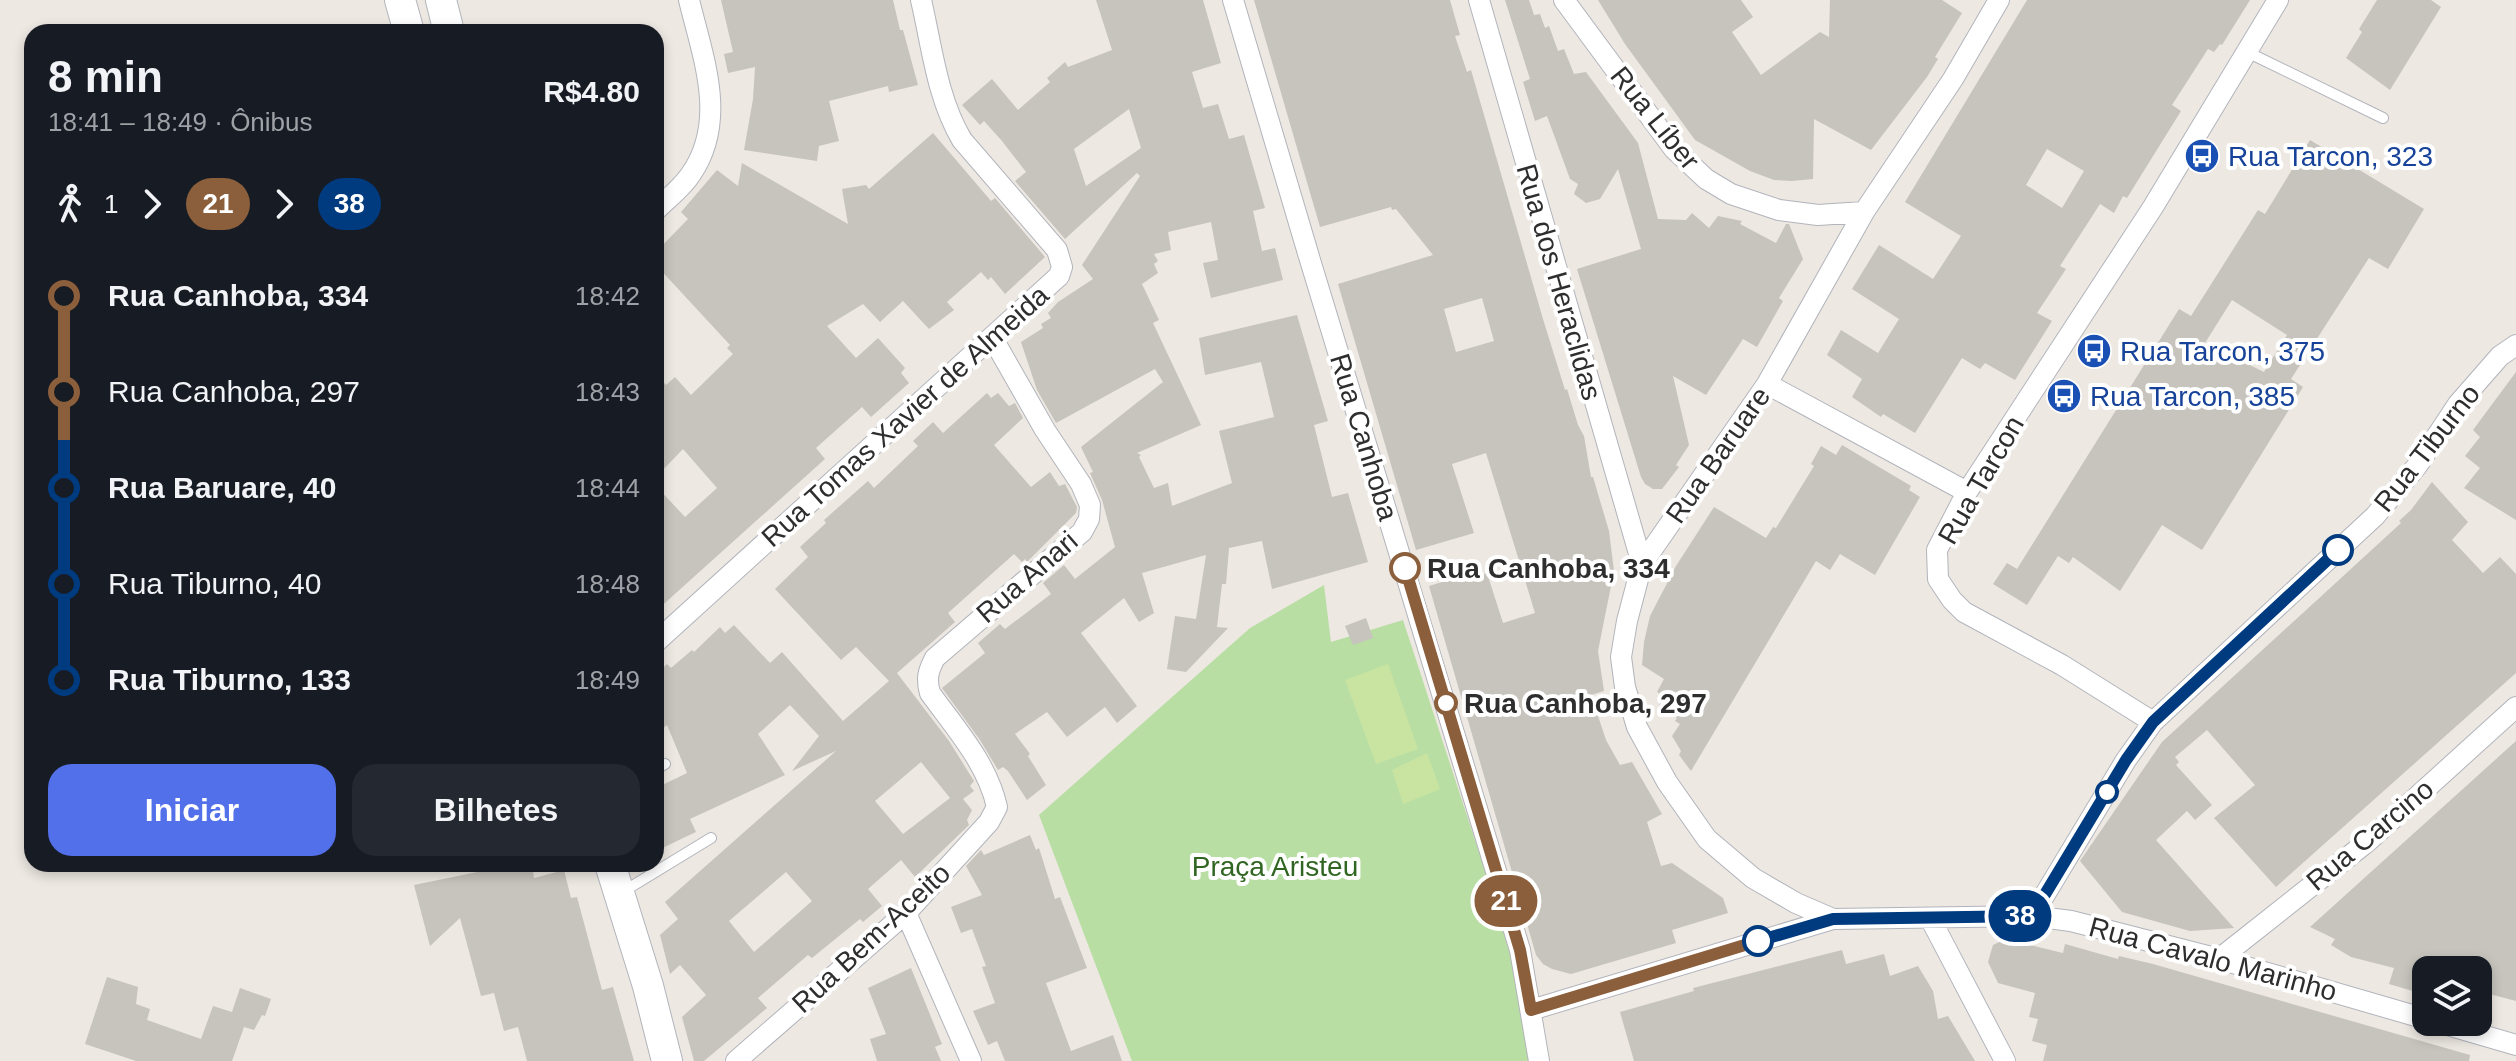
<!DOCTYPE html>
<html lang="pt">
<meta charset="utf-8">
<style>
body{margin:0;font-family:Helvetica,sans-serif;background:#242831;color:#f1f3f6;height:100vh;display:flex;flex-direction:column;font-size:30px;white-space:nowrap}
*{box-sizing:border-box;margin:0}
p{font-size:26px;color:#9ea1a6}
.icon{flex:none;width:44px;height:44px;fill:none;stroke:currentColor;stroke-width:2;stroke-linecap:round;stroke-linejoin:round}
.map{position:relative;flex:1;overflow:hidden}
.panel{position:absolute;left:24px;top:24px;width:640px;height:848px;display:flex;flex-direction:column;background:#171b24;border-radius:24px;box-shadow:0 4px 12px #0003}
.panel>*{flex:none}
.badge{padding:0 16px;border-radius:26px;font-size:28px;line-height:52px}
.tools{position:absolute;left:2412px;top:956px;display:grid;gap:16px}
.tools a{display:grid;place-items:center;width:80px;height:80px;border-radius:16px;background:#171b24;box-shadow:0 4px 12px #0003;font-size:40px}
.map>.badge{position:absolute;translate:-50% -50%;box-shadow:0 0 0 4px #fff}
.legs{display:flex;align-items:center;gap:12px;height:88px;padding:0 24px;font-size:26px}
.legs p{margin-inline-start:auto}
.head{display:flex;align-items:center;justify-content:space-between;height:136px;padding:0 24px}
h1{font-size:44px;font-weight:600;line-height:60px}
.button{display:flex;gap:16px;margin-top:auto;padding:16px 24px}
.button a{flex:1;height:92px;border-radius:24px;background:#5270ea;color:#fff;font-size:32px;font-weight:600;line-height:92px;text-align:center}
.button a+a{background:#242831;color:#f1f3f6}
ul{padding:0 24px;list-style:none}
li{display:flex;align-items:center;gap:28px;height:96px;font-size:30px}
li i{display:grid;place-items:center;width:12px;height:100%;margin:0 10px;background:currentColor}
li i::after{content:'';width:20px;height:20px;margin:-10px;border:6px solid;border-radius:50%;background:#171b24}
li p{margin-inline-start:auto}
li:first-child i{background:linear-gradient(#0000 50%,currentColor 0)}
li:last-child i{background:linear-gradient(currentColor 50%,#0000 0)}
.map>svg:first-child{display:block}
.green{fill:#b9dea4}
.pitch{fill:#c9e4a1}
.building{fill:#c7c3bd;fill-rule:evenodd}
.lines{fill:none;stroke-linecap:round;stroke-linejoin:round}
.lane-casing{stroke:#b2b4bc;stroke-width:12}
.street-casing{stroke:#b2b4bc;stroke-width:22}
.secondary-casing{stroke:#b2b4bc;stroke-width:32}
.lane{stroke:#fff;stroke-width:10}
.street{stroke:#fff;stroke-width:20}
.secondary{stroke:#fff;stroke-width:30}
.line-1-casing{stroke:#fff;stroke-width:18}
.line-2-casing{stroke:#fff;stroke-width:18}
.line-1{stroke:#8b5e3c;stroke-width:12}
.line-2{stroke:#003b80;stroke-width:12}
.stop-2-dot{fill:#fff;stroke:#003b80;stroke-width:4}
.stop-1-dot{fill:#fff;stroke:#8b5e3c;stroke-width:4}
.labels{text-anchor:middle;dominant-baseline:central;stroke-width:8;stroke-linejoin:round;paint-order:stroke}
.street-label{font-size:28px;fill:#2e2e2e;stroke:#fff}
.transit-label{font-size:28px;fill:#164399;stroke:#fff;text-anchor:start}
.stop-label{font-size:28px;font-weight:bold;fill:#2e2e2e;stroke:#fff;text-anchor:start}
.park-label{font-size:28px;fill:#316622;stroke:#fff}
</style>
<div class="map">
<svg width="2516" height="1061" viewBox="0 0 2516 1061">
<rect width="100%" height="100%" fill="#ede8e2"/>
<path class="green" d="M1324,585L1331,642L1403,620L1491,889L1526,1010L1532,1061H1132L1039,815L1250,628Z"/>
<path class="pitch" d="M1388,664L1418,749L1376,764L1345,680Z
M1427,753L1440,789L1403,804L1392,770Z"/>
<path class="building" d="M721,0H893L900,30H903L918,85L889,92L888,86L829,101L839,141L819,146L817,161L744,150L753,99L755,67L728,73L724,54L733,52Z
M1096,0H1203L1221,63L1192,72L1203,108L1218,104L1229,139L1244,135L1265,208L1253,211L1262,251L1275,248L1283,280L1211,298L1203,263L1218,260L1211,222L1168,232L1171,250L1154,254L1158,261L1154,264L1158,273L1142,284L1159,320L1153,323L1201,425L1137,453L1141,455L1139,457L1154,488L1168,483L1172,506L1232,483L1219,431L1274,417L1261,362L1205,375L1199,338L1297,315L1328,421L1314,425L1332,497L1348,493L1368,562L1272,589L1262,541L1229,548L1226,584H1222L1217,627L1228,628L1186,672L1167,669L1175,616L1196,619L1206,555L1142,573L1154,613L1139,622L1124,598L1081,633L1137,706L1117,723L1105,707L1067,737L1047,712L1015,734L1030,754L1028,756L1046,785L1027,800L1008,771L1003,767L998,770L980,740L942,688L985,653L978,643L1000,624L1005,629L1051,594L1043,583L1064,565L1075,579L1115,547L1102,500L1090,473L1093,472L1081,447L1163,382L1155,369L1056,423L1037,390L1021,342L1043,328L1041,324L1051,318L1048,313L1058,302L1093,279L1082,265L1140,176L1137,173L1065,239L1015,181L1026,172L1002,141L984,121L980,125L962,105L992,79L1018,110L1050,82L1047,78L1065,62L1068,67L1112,50ZM1129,109L1141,148L1086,186L1074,149Z
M1254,0H1450L1460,35L1455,36L1467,72L1471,70L1543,319L1565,390L1567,389L1578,425L1584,436L1591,477H1593L1609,531L1614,571L1598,651L1604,691L1591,695L1606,740L1620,765L1632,762L1662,814L1647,822L1661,866L1672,863L1723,898L1728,913L1672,930L1676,943L1571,974L1552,969L1543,964L1536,955L1429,586L1462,576L1463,579L1487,573L1503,623L1535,613L1486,453L1452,464L1474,533L1416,550L1338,284L1433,255L1396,209L1392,210L1391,207L1320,227ZM1482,298L1494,341L1456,352L1444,309Z
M1505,0H1529L1534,15L1540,14L1545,28L1549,26L1558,51L1564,49L1574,74L1586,72L1638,143L1658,219L1686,220L1692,213L1709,228L1718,216L1742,221L1740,224L1776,243L1786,224H1789L1803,259L1779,298L1783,301L1757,347L1743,339L1706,395L1673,376L1689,445L1676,465L1679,467L1662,489H1653L1645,484L1641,477L1577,269L1641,249L1618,169L1600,199L1586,203L1574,194L1578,184L1570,179L1547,116L1535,121L1523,82L1530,79Z
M1598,0H1741L1753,17L1732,32L1761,75L1820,32L1829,37L1830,0H1942L1962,13L1935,57L1938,59L1927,77L1871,150L1814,119L1813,179L1792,181L1774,180L1750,171L1695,140L1625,44Z
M2027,0H2250L2222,45L2220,44L2214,52L2208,49L2172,105L2181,111L2127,198L2123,196L2114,213L2100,204L2060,266L2066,269L2037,313L2052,321L2015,380L1985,363L1980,369L1962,358L1915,433L1883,414L1881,417L1852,397L1862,379L1827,355L1841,330L1878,353L1899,319L1852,289L1879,245L1933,279L1961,236L1905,202ZM2047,149L2084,171L2062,208L2026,185Z
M2377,0H2431L2441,7L2390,90L2346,58L2362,32L2359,29Z
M933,133L991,201L995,198L1045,257L1005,294L991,277L988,280L981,272L947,302L954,310L929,329L903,301L880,322L863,304L827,326L856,358L878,338L905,368L901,373L909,383L871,417L862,407L816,448L825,459L656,611V486L685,517L717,488L683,449L656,477V374L666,385L675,377L691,395L733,354L727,348L730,345L656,265V252L688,219L681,212L717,170L738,186L742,163L848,224L842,189L866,185L869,189Z
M2310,140L2424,209L2388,269L2369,258L2291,379L2303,387L2202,550L2162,525L2120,591L2073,557L2069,563L2058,556L2027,605L1993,584L2007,563L2017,569L2179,309L2191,316L2258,210L2265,214ZM2232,300L2287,335L2264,372L2205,343Z
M2516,372V520L2464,488L2480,468L2465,456L2480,437L2473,430Z
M987,393L991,398L998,393L1009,406L1015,403L1023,418L994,445L1031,487L1050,472L1059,486L1065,484L1077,507L1076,513L1027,562L1025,559L1022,562L1014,554L948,613L955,622L897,673L949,741L974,781L970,786L974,791L963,799L972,810L967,820L969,825L915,877L901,860L868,889L882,906L863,922L860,919L812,958L808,955L758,998L767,1008L704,1061H694L682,1017L706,995L680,965L670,974L660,935L678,919L665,902L836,751L792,771L819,736L790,705L758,734L785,775L690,819L696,832L656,851V788L687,773L667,725L656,734V674L667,664L671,668L692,650L694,652L720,627L725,633L734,625L770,663L782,652L843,721L889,681L856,647L841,660L775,589L808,557L800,547L826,523L824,520L868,481L874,488L918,446L913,441L933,422L943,433ZM921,762L950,798L903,834L875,801ZM786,872L812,901L754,952L729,921Z
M1842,445L1911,486L1909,490L1920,497L1875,575L1840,554L1830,570L1816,561L1691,771L1679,755L1681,751L1672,736L1680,724L1675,721L1677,718L1658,707L1664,696L1657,692L1664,679L1642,665L1644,642L1650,616L1676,566L1714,507L1766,538L1773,527L1776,528L1814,466L1811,464L1821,446L1836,455Z
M2432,482L2468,522L2452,540L2483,573L2500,557L2516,574V673L2276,887L2214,818L2255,785L2207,730L2175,757L2179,762L2176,765L2212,805L2195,820L2187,811L2156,840L2234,928L2190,931L2122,912L2080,861L2162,742L2401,523L2399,521L2411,510Z
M1366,618L1373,638L1353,645L1345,626Z
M2516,741V1001L2478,991V970H2426V995L2389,984L2394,968L2351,957L2331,945L2335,939L2310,927Z
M1030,835L1036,850L1039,848L1055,899L1060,897L1087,968L1046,983L1071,1051L1113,1035L1122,1061H1005L997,1041L988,1045L973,1011L995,1003L982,967L986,966L972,929L961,933L951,907L982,895L966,866L981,850L984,855Z
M516,864H532L534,878L564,870L571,898L577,897L602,990L613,987L634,1061H527L518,1027L504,1031L494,993L481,996L460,918L430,946L414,885Z
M2005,939L2063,953L2065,944L2118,959L2119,956L2153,964L2470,1055L2469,1061H2043L2047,1045L2032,1041L2038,1019L2029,1017L2035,993L1998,983L1988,962L1993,945Z
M1842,950L1846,964L1884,954L1890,976L1918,966L1933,991L1938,1019L1948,1016L1975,1061H1634L1620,1012L1694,991L1693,988Z
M911,968L942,1044L935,1047L941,1061H877L870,1039L886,1034L868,988Z
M107,977L138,987L136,1004L150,1009L147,1020L201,1039L213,1006L232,1012L240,988L271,999L265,1016L262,1015L254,1030L244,1027L232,1061H136L85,1044Z"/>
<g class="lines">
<g class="lane-casing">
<path id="lane" d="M2247,52L2383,118
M656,769L665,764
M624,891L711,838"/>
</g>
<g class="street-casing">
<path id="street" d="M1233,0L1310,260L1520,950L1539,1061
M1479,0L1642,564
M1564,0L1674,149L1706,179L1731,194L1779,210L1818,215L1864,212
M656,210C667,199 682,188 691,174C728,120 703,58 689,0
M1767,384L1967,492
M656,642L1059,276L1062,267L1057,250L962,140C937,98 932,47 921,0
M2153,722L2062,665L1964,612L1952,600L1938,579L1937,550L1967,492L2153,207L2278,0
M906,913L971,1061
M2032,916L2126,760L2153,722L2375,516L2417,466L2458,404L2500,356L2516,345
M1930,918L2005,1061
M1833,919L1796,903L1753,878L1707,839L1667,782L1637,727L1625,687L1621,657L1627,621L1642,564L1767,384L1864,212L1953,79L1999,0
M2219,959L2367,842L2516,707
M1531,1010L1833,919L2032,916L2071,921L2219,959L2426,1019
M2437,1022L2516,1045
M736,1061L906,913L989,822L997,807C987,763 956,729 930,693C926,679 928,671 935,658L1082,532L1089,519L1090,505L1081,484L1045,430L992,337"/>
</g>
<g class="secondary-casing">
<path id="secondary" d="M400,0L409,32
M441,0L449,32
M610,864L648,986L667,1061"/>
</g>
<use href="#lane" class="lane"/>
<use href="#street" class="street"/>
<use href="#secondary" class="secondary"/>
</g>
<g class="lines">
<g class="line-1-casing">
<path id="line-1" d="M1405,568L1520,950L1531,1010L1758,941"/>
</g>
<g class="line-2-casing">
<path id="line-2" d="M1758,941L1833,919L2032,916L2126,760L2153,722L2338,550"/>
</g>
<use href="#line-1" class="line-1"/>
<use href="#line-2" class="line-2"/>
</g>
<defs>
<g id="bus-disc" transform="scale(1.8)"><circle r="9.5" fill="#1a4fb4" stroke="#fff"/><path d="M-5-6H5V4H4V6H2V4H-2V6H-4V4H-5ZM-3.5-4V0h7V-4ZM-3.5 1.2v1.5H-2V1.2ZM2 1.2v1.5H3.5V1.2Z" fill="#fff"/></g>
</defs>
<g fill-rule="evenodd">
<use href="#bus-disc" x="2202" y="156"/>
<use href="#bus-disc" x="2094" y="351"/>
<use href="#bus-disc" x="2064" y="396"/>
</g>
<g class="stop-2-dot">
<circle cx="2338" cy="550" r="14"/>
<circle cx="2107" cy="792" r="10"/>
<circle cx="1758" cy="941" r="14"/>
</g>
<g class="stop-1-dot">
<circle cx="1405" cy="568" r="14"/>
<circle cx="1446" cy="703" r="10"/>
</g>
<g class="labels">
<g class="street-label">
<text transform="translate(1655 118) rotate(51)">Rua Líber</text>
<text transform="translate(1559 282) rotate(74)">Rua dos Heraclidas</text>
<text transform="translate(905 416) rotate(-42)">Rua Tomas Xavier de Almeida</text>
<text transform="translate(1364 437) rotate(73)">Rua Canhoba</text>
<text transform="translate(2427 448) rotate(-52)">Rua Tiburno</text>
<text transform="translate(1718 455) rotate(-55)">Rua Baruare</text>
<text transform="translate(1981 480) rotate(-60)">Rua Tarcon</text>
<text transform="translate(1027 577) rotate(-41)">Rua Anari</text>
<text transform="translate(2370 835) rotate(-40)">Rua Carcino</text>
<text transform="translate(871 938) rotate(-43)">Rua Bem-Aceito</text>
<text transform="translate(2213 959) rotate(15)">Rua Cavalo Marinho</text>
</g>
<g class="transit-label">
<text x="2228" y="156">Rua Tarcon, 323</text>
<text x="2120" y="351">Rua Tarcon, 375</text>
<text x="2090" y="396">Rua Tarcon, 385</text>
</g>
<g class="stop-label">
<text x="1427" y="568">Rua Canhoba, 334</text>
<text x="1464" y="703">Rua Canhoba, 297</text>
</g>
<g class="park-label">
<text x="1275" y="866">Praça Aristeu</text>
</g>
</g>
</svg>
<div class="tools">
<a><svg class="icon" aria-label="layers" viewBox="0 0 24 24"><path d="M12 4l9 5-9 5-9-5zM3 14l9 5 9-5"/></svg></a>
</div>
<b class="badge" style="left:1506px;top:901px;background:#8b5e3c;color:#fff">21</b>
<b class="badge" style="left:2020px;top:916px;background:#003b80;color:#fff">38</b>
<section class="panel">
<div class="head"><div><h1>8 min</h1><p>18:41 – 18:49 · Ônibus</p></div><b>R$4.80</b></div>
<div class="legs"><svg class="icon" aria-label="walk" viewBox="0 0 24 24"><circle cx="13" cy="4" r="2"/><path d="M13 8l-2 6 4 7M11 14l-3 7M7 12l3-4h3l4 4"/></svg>1<svg class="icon" aria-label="forward" viewBox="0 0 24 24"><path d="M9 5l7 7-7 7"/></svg><b class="badge" style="background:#8b5e3c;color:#fff">21</b><svg class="icon" aria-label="forward" viewBox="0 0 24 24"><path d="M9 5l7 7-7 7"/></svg><b class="badge" style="background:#003b80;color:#fff">38</b></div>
<ul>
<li><i style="color:#8b5e3c"></i><b>Rua Canhoba, 334</b><p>18:42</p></li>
<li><i style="color:#8b5e3c"></i><span>Rua Canhoba, 297</span><p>18:43</p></li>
<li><i style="color:#003b80"></i><b>Rua Baruare, 40</b><p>18:44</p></li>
<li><i style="color:#003b80"></i><span>Rua Tiburno, 40</span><p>18:48</p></li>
<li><i style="color:#003b80"></i><b>Rua Tiburno, 133</b><p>18:49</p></li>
</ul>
<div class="button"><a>Iniciar</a><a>Bilhetes</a></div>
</section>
</div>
